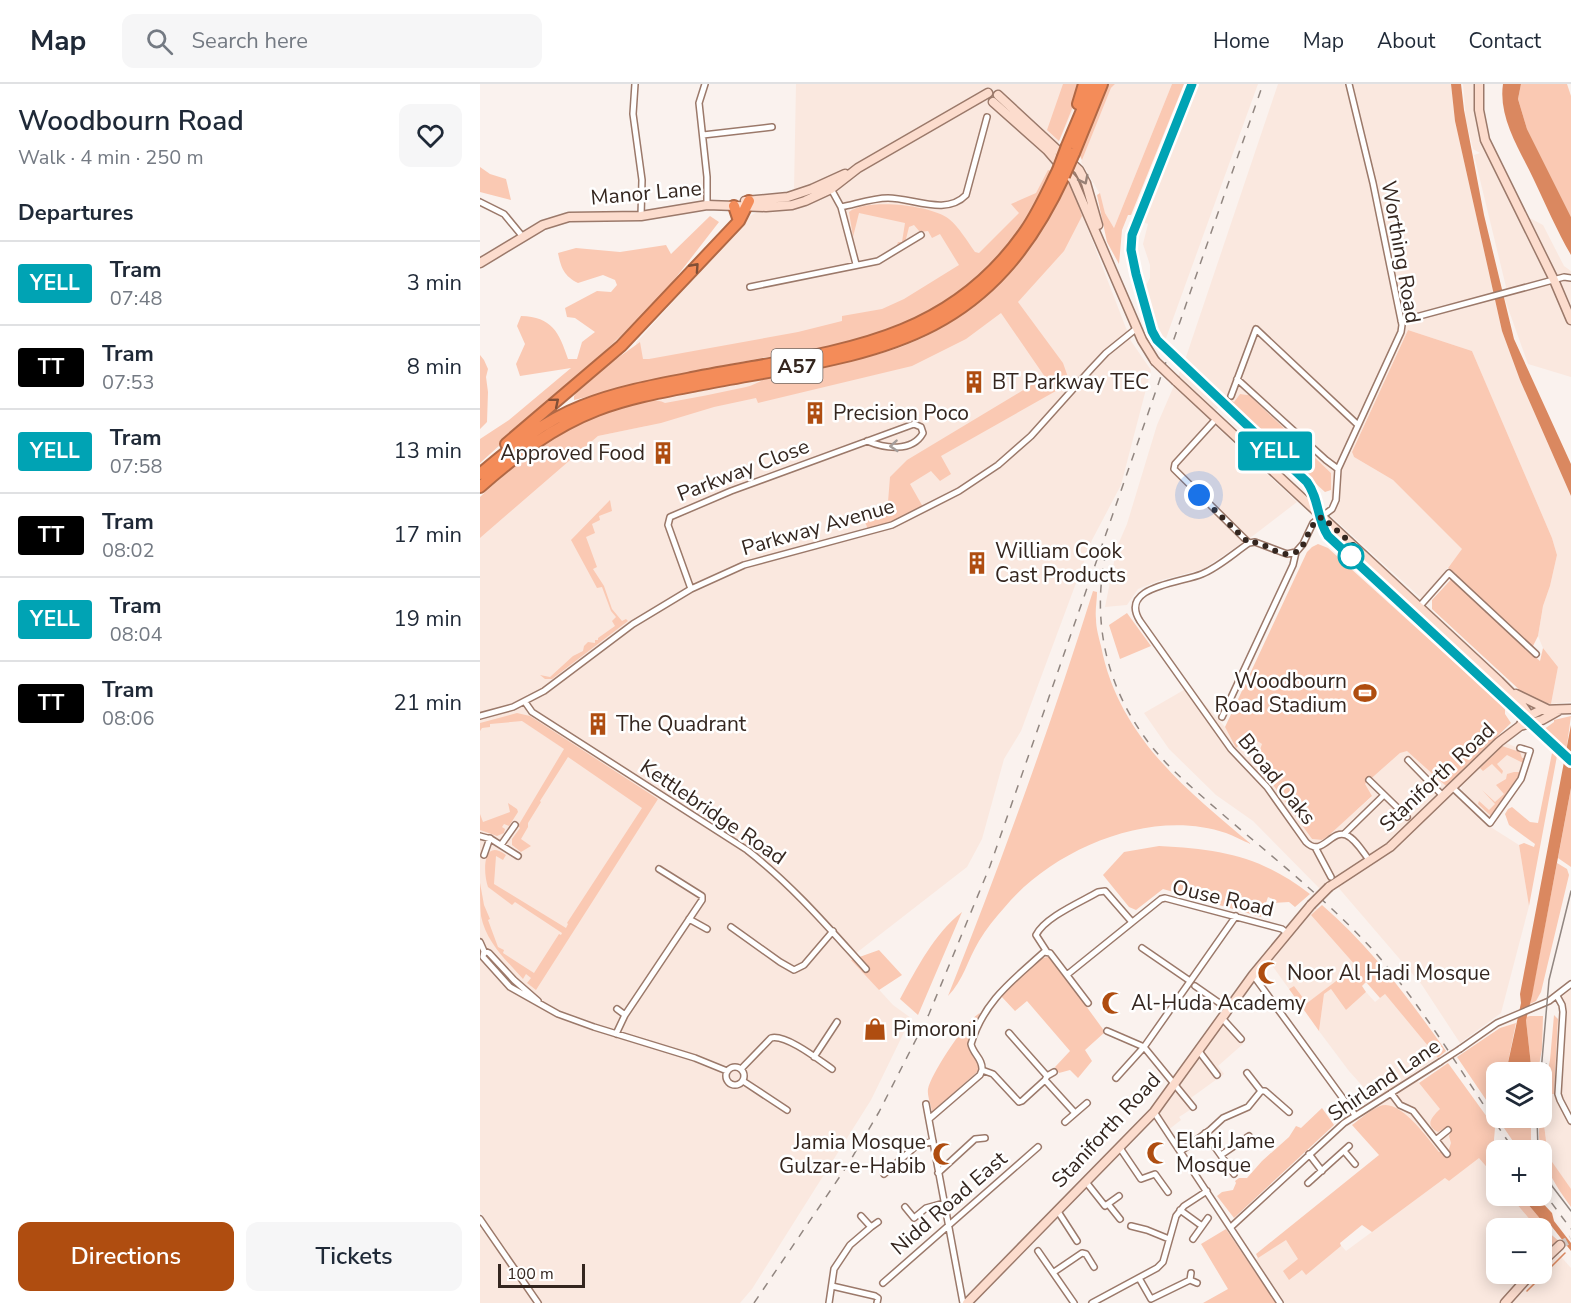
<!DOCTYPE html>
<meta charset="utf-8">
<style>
body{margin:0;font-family:"Nunito Sans",sans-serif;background:#f6f6f7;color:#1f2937;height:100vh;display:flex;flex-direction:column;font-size:22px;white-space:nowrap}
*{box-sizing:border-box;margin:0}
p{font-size:20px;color:#747a83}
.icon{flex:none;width:33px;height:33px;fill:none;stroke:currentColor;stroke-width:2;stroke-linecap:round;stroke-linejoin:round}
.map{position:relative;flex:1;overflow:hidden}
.panel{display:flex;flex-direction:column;background:#fff;width:480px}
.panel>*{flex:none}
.badge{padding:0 12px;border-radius:4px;font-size:21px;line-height:39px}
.controls{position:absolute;left:1006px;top:978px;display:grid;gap:12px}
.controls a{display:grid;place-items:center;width:66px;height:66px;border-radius:12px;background:#fff;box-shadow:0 3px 15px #0003;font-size:30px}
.scale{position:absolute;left:18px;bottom:15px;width:87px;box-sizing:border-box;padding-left:6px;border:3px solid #34261f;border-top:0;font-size:16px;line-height:21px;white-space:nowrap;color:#34261f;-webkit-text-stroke:4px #fff;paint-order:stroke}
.you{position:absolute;width:30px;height:30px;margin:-15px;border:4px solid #fff;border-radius:50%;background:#1a73e8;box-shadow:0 0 0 9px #1a73e833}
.map>.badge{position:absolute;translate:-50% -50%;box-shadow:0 0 0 3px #fff}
h2{padding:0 18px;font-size:22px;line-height:54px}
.round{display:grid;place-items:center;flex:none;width:63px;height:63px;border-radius:12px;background:#f6f6f7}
.overview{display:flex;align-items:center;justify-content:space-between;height:102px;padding:0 18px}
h1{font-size:28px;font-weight:600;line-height:45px}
.button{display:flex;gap:12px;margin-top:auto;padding:12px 18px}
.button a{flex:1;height:69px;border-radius:12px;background:#af4d10;color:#fff;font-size:24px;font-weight:600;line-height:69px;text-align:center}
.button a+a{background:#f6f6f7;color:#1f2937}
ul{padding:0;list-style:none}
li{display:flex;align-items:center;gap:18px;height:84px;padding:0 18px;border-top:2px solid #e0e1e3}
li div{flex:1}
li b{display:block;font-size:22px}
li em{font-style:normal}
li .badge{min-width:66px;font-weight:700;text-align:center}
header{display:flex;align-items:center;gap:36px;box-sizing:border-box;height:84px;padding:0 30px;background:#fff;border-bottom:2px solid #e0e1e3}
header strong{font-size:28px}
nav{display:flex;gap:33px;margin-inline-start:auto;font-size:21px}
.search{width:420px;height:54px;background:#f6f6f7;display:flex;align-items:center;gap:15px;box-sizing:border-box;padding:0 21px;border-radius:12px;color:#747a83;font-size:22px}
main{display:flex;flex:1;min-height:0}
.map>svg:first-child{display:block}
.built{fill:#fae8df}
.green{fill:#fac9b3}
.water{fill:#da8860}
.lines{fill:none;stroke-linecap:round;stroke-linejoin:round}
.stream{stroke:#da8860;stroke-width:1.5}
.secondary-tunnel{stroke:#d2c9c5;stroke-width:8;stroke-dasharray:8 4;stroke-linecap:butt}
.street-casing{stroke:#9b796a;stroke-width:8}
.secondary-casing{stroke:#9b796a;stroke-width:11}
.highway-casing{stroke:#b16845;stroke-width:14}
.street{stroke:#fff;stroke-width:5}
.secondary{stroke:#fcdccd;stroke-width:8}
.highway{stroke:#f48c59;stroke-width:10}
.tram{stroke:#918680;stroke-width:1.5}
.rail{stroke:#918680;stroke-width:1.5;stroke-dasharray:8 8;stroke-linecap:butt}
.street-bridge-casing{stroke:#9b796a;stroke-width:8;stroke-linecap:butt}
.secondary-bridge-casing{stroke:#9b796a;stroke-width:11;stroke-linecap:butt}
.highway-bridge-casing{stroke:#b16845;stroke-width:14;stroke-linecap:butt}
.street-bridge{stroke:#fff;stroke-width:5}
.secondary-bridge{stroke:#fcdccd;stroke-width:8}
.highway-bridge{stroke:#f48c59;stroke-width:10}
.oneway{stroke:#988176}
.oneway2{stroke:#814f36}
.oneway3{stroke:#a49d9a}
.line-casing{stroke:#fff;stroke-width:14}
.line{stroke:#00a3b4;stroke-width:9}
.walk{stroke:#34261f;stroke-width:6;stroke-dasharray:0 10.8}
.stop-dot{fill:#fff;stroke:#00a3b4;stroke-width:3}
.labels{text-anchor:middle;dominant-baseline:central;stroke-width:5;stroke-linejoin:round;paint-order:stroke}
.shield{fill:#fff;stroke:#716762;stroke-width:1.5}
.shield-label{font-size:20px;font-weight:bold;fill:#34261f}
.street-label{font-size:21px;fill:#34261f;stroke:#fff}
.poi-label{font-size:21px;fill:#34261f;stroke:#fff;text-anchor:start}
</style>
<header>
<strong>Map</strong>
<div class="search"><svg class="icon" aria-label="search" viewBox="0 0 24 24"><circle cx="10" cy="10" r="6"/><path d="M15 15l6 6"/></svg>Search here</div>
<nav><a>Home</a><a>Map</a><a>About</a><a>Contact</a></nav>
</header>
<main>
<section class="panel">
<div class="overview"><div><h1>Woodbourn Road</h1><p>Walk · 4 min · 250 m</p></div><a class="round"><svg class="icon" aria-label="heart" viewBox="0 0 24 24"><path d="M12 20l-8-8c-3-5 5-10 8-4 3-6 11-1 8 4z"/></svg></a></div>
<h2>Departures</h2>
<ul>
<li><span class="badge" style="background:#00a3b4;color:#fff">YELL</span><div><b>Tram</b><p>07:48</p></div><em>3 min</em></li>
<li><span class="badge" style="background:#000;color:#fff">TT</span><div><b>Tram</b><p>07:53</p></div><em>8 min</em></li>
<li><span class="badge" style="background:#00a3b4;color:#fff">YELL</span><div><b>Tram</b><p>07:58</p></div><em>13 min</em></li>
<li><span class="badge" style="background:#000;color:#fff">TT</span><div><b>Tram</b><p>08:02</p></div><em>17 min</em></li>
<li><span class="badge" style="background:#00a3b4;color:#fff">YELL</span><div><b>Tram</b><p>08:04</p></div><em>19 min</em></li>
<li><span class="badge" style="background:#000;color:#fff">TT</span><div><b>Tram</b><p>08:06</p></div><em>21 min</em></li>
</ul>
<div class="button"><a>Directions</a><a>Tickets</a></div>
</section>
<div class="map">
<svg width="1091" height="1219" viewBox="0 0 1091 1219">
<rect width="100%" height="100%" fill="#faf2ee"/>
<path class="built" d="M316,0H605L570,77L592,99L602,130L651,257L671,286L641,401L612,456L541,647L524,675L502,755L487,783L375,870L371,875L413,921L431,934L391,1016L272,1205L260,1219H0V1146L8,1141L0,1127V454L118,352L166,342L156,259L270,132L314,106Z
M635,0H692L634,144L625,129L620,110L601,78L631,4Z
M716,0H778L685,257L676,242L664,205L670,194V181L663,160L668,140L659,136Z
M798,0H971L975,37L1022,247L1040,296L1091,412V618L1071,620L1078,583L1063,564L1058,552L1063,522L1070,502L1077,471L1072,454L992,267L928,246L872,368L874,373L913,396L983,465L942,515L851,432V389L766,310H760L754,318L744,315L729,336L817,418L774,451L723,485L678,497L658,505L647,521L625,523L637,463L647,440L677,341L705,276Z
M983,0H999L1004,57L1038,128L1063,141L1084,182L1091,187V293L1048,280L1023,210L1027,207L994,71L1000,69L993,65L986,36Z
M709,603L745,643L756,663L769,652L782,660L832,755L842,756L892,713L884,701L920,669L927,666L966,702L910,756L886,776L841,806L773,737L736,711L689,665L664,629Z
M1024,658L1043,666L1046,672L1039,693L1011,734L982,707L981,700Z
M972,707L1009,742L1039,761L1049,822L1021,929L980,959L942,901L857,802Z
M837,824L892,892L873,885L827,919L814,902L809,905L789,877L823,830Z
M1091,900V1106L1068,1072L1062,1025L1063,1010H1078L1083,928L1077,912Z
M851,905L866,926L886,908L895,918L905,910L958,974L932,990L1017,1095V1112H1030L1057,1144H1017V1190H1062V1151L1091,1184V1219H805L776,1175L837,1134L866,1167L965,1094L869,987L839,947L844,910Z
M742,934L761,955L763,960L738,982L744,990L708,1016L713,1024L699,1033L701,1036L687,1047L674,1028Z"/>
<path class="green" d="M583,0H602L579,57L567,46Z
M628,0H635L631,4L602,76L599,70Z
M692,0H704L651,131H648L642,146L639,180L627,158L617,111L620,109L625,129L634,144Z
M1041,0H1087L1091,12V133L1047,45L1038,15Z
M0,83L10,90L26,95L31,116L0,108Z
M568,86L571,87L562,107L534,158L482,211L400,252L304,273H286L205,289L94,316V312L96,309L132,278L160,258L163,275H169L318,248L362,237V232L402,225L424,215L479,181L460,150L452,154L448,147L440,148L434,141L429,143L425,159L412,166V164H416L418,158H422L425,139L379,129L373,153L369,128C387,114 451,121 469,135C479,143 487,157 495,168L499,169L539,129L531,120L556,109Z
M591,97L602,132L584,167L538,218L583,279L590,299L461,372L471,390L460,397L451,387L430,400L443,423L419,435L388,445L381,429L408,418L410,393L427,376L565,293L521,229L486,255L432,282L278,319L276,314L234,323L181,339L118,352L0,454V413C44,372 78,346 136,325C151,319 170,312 185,319C212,314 239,309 266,303C275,301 283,295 292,293C327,284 364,279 399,270C489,245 546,181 586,100Z
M230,132L239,138L180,214L127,265L0,379V355L29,336L91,284L40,292L36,280L45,260L37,242L41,232C72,233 79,248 88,275H97L102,258L115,248L95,234L87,233L85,224L117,207L131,208L137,201L135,196L123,191L98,199C84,192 81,184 78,169L96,164L140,168L186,161L191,170Z
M928,246L992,267L1072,454L1077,471L1070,502L1063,522L1058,552L1050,568L1060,577L1063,564L1078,583L1071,620L1059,618L1044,610L952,525V516L976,490L968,484L982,465L913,396L874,373L872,368Z
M0,271L4,276L8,285L6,293L8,308L7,338L0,345Z
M760,310L769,311L851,389V406L845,408L743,316L745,313L754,318Z
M130,416L132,427L119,432L120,436L112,440L115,449L106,453L117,483L113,485L124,502L132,525L142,537L146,535L148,537L72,595H65L60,591L70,593L93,572L103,567L104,562L108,558L115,559V556H118V554L135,542L132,537L136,533L131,527L122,503L117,504L91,456Z
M838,460L848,464L1025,624V630L1031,639L966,702L927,667L920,669L885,700L892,712L847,753L842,756L832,755L776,677L782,660L769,652L756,664L745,643L827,468L832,463Z
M613,507L617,508C617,517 615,526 616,535C616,544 619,554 621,562C638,651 705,705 771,760C763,757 754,752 746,749C671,723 572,765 524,824C515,834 506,845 499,857C488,875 483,897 468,912C521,779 570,644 613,507Z
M647,529L671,562L640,575L629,541Z
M37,629L50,632L178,715L56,906L47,899L51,894L46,890L43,895C26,876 6,858 1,832C0,822 0,810 0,799L4,821L10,835L8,836L18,863L24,866L23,869L54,889L79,850L81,851L82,849L35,818L32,821L8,803C3,789 2,753 26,771L23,776L16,772L14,800L86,844L88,840L87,839L162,724L88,673L60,717L61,718L48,739V743L41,755L51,762L41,768L32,761V755L40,744L38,742L84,665L42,637L10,640V643L2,644L0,647V639Z
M1091,632L1086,668L1063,646L1074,638V636Z
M1022,662L1040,668L1042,674H1044L1043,679L1027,671L1017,680L1023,687L1022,690L1012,680L1003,687L1000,684Z
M1072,669L1077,672L1049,822L1039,761L1044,759L1054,763L1055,760L1029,741L1025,730L1028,725L1032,723L1050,738L1058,739Z
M1034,688H1039V693L1011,732L998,720L999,717L1009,726L1015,720L1002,706L1015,718L1024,710L1016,701L1026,695L1027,690Z
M1091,704V783L1078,774Z
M28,719L37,725L38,728L29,742L24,740L22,743L25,745L24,749L17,752L0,746V730L3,738L30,728Z
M679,762C740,765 781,772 830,810L815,823L809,818L793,819L797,817L788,813L781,833L683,805L656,826L649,823L623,791L644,768Z
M1077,779L1087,785L1089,791L1061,908L1056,917L1050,920Z
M842,821C892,864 928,914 966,967L958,974L905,910L900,914L886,898L882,902L886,908L866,926L851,905L844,910L839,947L809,905L814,902L827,919L876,882L831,831Z
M482,828L438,931L420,915C437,884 454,850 482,828Z
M399,866L422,891L399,906L371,876Z
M568,873L571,874L625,948L605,966L612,977L598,994L590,986L579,989L575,983L590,967L547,917L535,927L521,912L562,874Z
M500,929C497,939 487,950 489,962C491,972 503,976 497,988L452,1028C451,1021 447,1012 448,1005C451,990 486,936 500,929Z
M1074,931L1078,935L1074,1010H1063L1070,976Z
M1050,932H1063L1062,965L1058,987L1056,988L1051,981L1046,936V933Z
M1036,939L1026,988H1017V1032L977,973L1020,944Z
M968,979L1015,1044L1013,1067L1017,1078V1095L999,1074L969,1097L965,1094L892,1148L882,1141L860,1159L861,1162L826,1191L822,1186L809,1196L803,1187L818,1175L806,1156L778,1174L776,1170L899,1071L872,1041C880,1035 890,1026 900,1022C920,1014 948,1055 959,1068H968L971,1059L969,1052L971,1046L963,1045L958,1048C944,1041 952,1033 960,1025L939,999Z
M842,1024L854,1041L754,1134L737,1112L742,1108L753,1106L756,1099L755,1097L759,1094H767L782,1077L809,1053L816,1042L821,1044Z
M1062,1025L1068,1072L1091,1105V1123C1075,1101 1059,1076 1059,1049C1059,1040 1062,1033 1062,1025Z
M1025,1034H1051V1066H1039L1024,1044Z
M1030,1112H1041L1062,1137L1067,1147L1080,1158L1072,1163L1062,1151V1144H1057Z
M746,1145L796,1219H723L748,1205L721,1160Z"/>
<path class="water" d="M971,0H981L984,26L1004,131L1034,255L1091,380V412L1040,296L1022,247L975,37Z
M1023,0H1041L1038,15L1047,45L1091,133V171C1077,147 1066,121 1054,96C1040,66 1018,34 1023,0Z
M1091,641V704L1052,912L1046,936L1051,981L1056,988H1026L1041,919L1040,910Z
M1041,1112H1056L1072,1129L1074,1137L1091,1159V1167L1069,1139L1062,1137Z"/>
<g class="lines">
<path class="stream" d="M1047,1207L1085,1169"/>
<path class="secondary-tunnel" d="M1080,1161L1091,1155"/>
<g class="street-casing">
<path id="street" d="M155,0L153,30L162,96L161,132
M225,0L219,19L227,93V121
M869,0L893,99L922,241L921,248L858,385L856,416L852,425L833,439L823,460L816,468L807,470L775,458L769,459C754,469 739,483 722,490C701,499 638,502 660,537L751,665L787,703L826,758C842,774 851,745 866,751C876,755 884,770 890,777
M223,51L292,43
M350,103L361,123L376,180
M0,118L24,130L43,153
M361,123C376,120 393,114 408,114C433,114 466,132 486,111L507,33
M270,203L398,177L441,151
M921,237L1084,193L1091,194
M757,295L846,376L858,385
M751,312L776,245L878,341
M736,335L695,380L694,385L769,459
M211,505L188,441L190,433L251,407L434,340L441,343L443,349C432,369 404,364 387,357
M939,523L969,489L1056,570
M45,618L52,628L267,766C312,801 348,843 386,885
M0,632L33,623L64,607L153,540L211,505L264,481L412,441L479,407L518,381L551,352L611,285L626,269L657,244
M742,633L813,481L816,468
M928,676L963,712
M889,696L927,733
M972,703L1010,739L1041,695L1050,667L1040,664
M864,750L904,711
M0,752L11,755L38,772
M21,761L35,741
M835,763L851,793
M4,771L10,754
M209,835L227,845
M251,843L300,878L314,886L324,881L353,847
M0,858L4,867L3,873L30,903L78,930L114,943L215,974L247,987
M662,864L710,897
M4,867L9,869L34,896L58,917
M567,868L556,851C565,833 601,818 618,808L625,807L652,838
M588,890L681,815L685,814L802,845L807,849
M773,891L875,1031
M715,902L748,925
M1077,912L1082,921L1083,928L1078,1010L1080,1016L1091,1037
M137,925L145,931
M742,934L761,955
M627,947L664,963L713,1023
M529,949L567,992
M136,950L145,931L222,816V812L179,785
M980,965L1017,939L1069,917L1091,900
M718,966L737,991
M334,973L357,938
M246 992a9 9 0 1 1 18 0a9 9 0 1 1-18 0Z
M261,985L291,954C306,950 339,976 352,985
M502,986C503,975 493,970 491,960C504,917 532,897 564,868L570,869L608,919
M502,986L513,990L539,1018L542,1017L565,996L567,992L574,988
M767,989L781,1007H785L809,1028
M636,994L664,963L756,832
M565,996L595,1029
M263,997L307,1026
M911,1009L920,1021L933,1027L967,1070
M446,1020L483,1219
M674,1028L800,1219
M449,1035L500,991L502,986
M585,1038L607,1019
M725,1049L754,1090
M957,1055L968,1046
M640,1064L661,1095L675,1090L688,1108
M701,1067L730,1046L743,1034L768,1023L781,1007
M864,1067L875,1080
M829,1070L842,1087
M741,1071L769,1052L772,1056
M458,1089L495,1055L505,1054
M404,1090L436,1062L453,1057
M606,1098L625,1122L639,1112
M828,1099L869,1062
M628,1120L640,1135
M425,1123L434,1134L446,1124L464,1119
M577,1126L597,1157
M700,1126L722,1142
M0,1135L58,1219
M651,1142L667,1146L689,1155
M391,1143L398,1138
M751,1143L864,1039L960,978
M713,1155L728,1134
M558,1167L594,1219
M574,1188L602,1169L606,1170L614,1183
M711,1189L710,1196L717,1199
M659,1194L671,1215L710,1196
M403,1199L558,1063
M352,1202L395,1212L398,1214L397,1219
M349,1219L354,1185L370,1161L391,1143L381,1132
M612,1219L677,1184L683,1178L696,1132L704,1122L727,1107"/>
</g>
<g class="secondary-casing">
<path id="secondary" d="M999,0V26L1005,56L1074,196L1091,236
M518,11L599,86L606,99L618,141
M513,18L567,66L593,96L662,256L675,277
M265,117L308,113L332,105L365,90
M0,179L63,141L89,133L161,132L227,121L286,123L312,121L325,117L351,105L378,84L508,9
M696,297L1019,597L1040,618L1049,631
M1036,610L1067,625
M1040,642L1062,636L1078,627
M849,803L910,763L1019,658L1040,642L1045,634L1061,626L1091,625
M1062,1178L1080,1161
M487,1219L674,1028L773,891L831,821
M1025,1219L1051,1190"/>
</g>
<g class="highway-casing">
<path id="highway" d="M598,20L604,0
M587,62L613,0
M594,69L622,0
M259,137L269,117
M26,360L141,262L259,137L254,122
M0,390C31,364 63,337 102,322C137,308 175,301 212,294C342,268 464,266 546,146C559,127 568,106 578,86
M0,403C35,372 73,343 117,326C151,313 187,307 223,300C391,268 504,265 584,92"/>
</g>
<use href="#street" class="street"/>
<use href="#secondary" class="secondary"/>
<use href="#highway" class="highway"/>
<path class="tram" d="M708,0L651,138L647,158L649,174L672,256L705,290L826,403C838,418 834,439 846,454L1091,682
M1061,988L1069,896L1091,807
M1062,1002L1066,980
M1057,1034L1058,1066
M1062,1079L1072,1102L1091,1127"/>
<path class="rail" d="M626,469C608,550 634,629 694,687C759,748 832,800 893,866C947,927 988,1000 1034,1066
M1062,1106L1091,1145
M274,1219L367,1082L399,1028L449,930L510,782L783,0"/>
<g class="street-bridge-casing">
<path id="street-bridge" d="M960,978L980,965"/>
</g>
<g class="secondary-bridge-casing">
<path id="secondary-bridge" d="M675,277L696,297
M831,821L849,803"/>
</g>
<g class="highway-bridge-casing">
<path id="highway-bridge" d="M578,86L587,62
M584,92L594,69"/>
</g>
<use href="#street-bridge" class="street-bridge"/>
<use href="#secondary-bridge" class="secondary-bridge"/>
<use href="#highway-bridge" class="highway-bridge"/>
</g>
<defs><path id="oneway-chevron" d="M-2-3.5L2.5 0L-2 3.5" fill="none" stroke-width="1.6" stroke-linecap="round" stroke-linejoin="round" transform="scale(1.5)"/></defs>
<use class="oneway" href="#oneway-chevron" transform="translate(604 96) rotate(63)"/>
<g class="oneway2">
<use href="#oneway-chevron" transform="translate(215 183) rotate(-48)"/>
<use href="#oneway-chevron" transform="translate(75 318) rotate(-40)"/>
</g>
<use class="oneway3" href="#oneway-chevron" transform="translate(414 362) rotate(176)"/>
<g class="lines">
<g class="line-casing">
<path id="line" d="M712,0L652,151L651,166L656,190L672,247L677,256L827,398C840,416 836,434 848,452L1091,677"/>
</g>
<use href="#line" class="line"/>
<path class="walk" d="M719,411L769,459C784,455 798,475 814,469C828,464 826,441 842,433L873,461L871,472"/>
</g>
<defs>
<g id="building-bare" transform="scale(1.8)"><path d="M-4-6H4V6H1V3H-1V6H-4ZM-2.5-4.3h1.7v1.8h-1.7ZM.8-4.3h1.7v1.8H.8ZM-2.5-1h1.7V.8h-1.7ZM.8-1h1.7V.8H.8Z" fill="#af4d10" stroke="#fff" stroke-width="2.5" paint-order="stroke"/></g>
<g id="stadium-bare" transform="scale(1.8)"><path d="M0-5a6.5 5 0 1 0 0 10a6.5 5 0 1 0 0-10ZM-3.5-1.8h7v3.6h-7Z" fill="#af4d10" stroke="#fff" stroke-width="2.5" paint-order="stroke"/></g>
<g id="mosque-bare" transform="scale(1.8)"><path d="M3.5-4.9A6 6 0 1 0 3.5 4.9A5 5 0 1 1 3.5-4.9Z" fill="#af4d10" stroke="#fff" stroke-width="2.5" paint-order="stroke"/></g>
<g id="shop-bare" transform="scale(1.8)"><path d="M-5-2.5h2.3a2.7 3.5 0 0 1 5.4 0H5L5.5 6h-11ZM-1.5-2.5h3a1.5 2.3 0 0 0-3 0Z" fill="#af4d10" stroke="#fff" stroke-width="2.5" paint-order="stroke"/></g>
</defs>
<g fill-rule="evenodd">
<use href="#building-bare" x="494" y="298"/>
<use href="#building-bare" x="335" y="329"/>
<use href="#building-bare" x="183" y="369"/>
<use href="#building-bare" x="497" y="479"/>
<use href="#stadium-bare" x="885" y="609"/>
<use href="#building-bare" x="118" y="640"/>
<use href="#mosque-bare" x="789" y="889"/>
<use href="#mosque-bare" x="633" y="919"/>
<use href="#shop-bare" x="395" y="945"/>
<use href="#mosque-bare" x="678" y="1069"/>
<use href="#mosque-bare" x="464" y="1070"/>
</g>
<circle class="stop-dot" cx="871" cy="472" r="12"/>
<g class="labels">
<rect class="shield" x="291.5" y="265" width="51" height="34" rx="4.5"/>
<g class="shield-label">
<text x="317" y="282">A57</text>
</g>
<g class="street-label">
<text transform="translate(166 109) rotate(-5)">Manor Lane</text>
<text transform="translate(921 168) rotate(80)">Worthing Road</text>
<text transform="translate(263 386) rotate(-21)">Parkway Close</text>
<text transform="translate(338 443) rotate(-16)">Parkway Avenue</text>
<text transform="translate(957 693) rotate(-43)">Staniforth Road</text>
<text transform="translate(797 695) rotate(51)">Broad Oaks</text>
<text transform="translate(233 728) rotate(34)">Kettlebridge Road</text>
<text transform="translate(743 814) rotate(13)">Ouse Road</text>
<text transform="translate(904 996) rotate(-34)">Shirland Lane</text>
<text transform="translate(626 1046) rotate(-47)">Staniforth Road</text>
<text transform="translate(469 1119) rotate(-41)">Nidd Road East</text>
</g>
<g class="poi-label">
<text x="512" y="298">BT Parkway TEC</text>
<text x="353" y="329">Precision Poco</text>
<text x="165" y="369" text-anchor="end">Approved Food</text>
<text x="515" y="467">William Cook<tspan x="515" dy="24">Cast Products</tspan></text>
<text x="867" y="597" text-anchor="end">Woodbourn<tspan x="867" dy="24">Road Stadium</tspan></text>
<text x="136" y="640">The Quadrant</text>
<text x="807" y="889">Noor Al Hadi Mosque</text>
<text x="651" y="919">Al-Huda Academy</text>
<text x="413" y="945">Pimoroni</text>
<text x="696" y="1057">Elahi Jame<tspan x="696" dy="24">Mosque</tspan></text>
<text x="446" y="1058" text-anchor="end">Jamia Mosque<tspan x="446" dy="24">Gulzar-e-Habib</tspan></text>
</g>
</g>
</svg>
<div class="controls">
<a><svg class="icon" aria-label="layers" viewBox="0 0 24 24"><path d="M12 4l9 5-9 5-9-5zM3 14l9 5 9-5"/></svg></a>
<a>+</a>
<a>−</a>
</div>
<div class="scale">100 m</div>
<div class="you" style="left:719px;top:411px"></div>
<b class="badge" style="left:795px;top:367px;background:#00a3b4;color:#fff">YELL</b>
</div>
</main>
